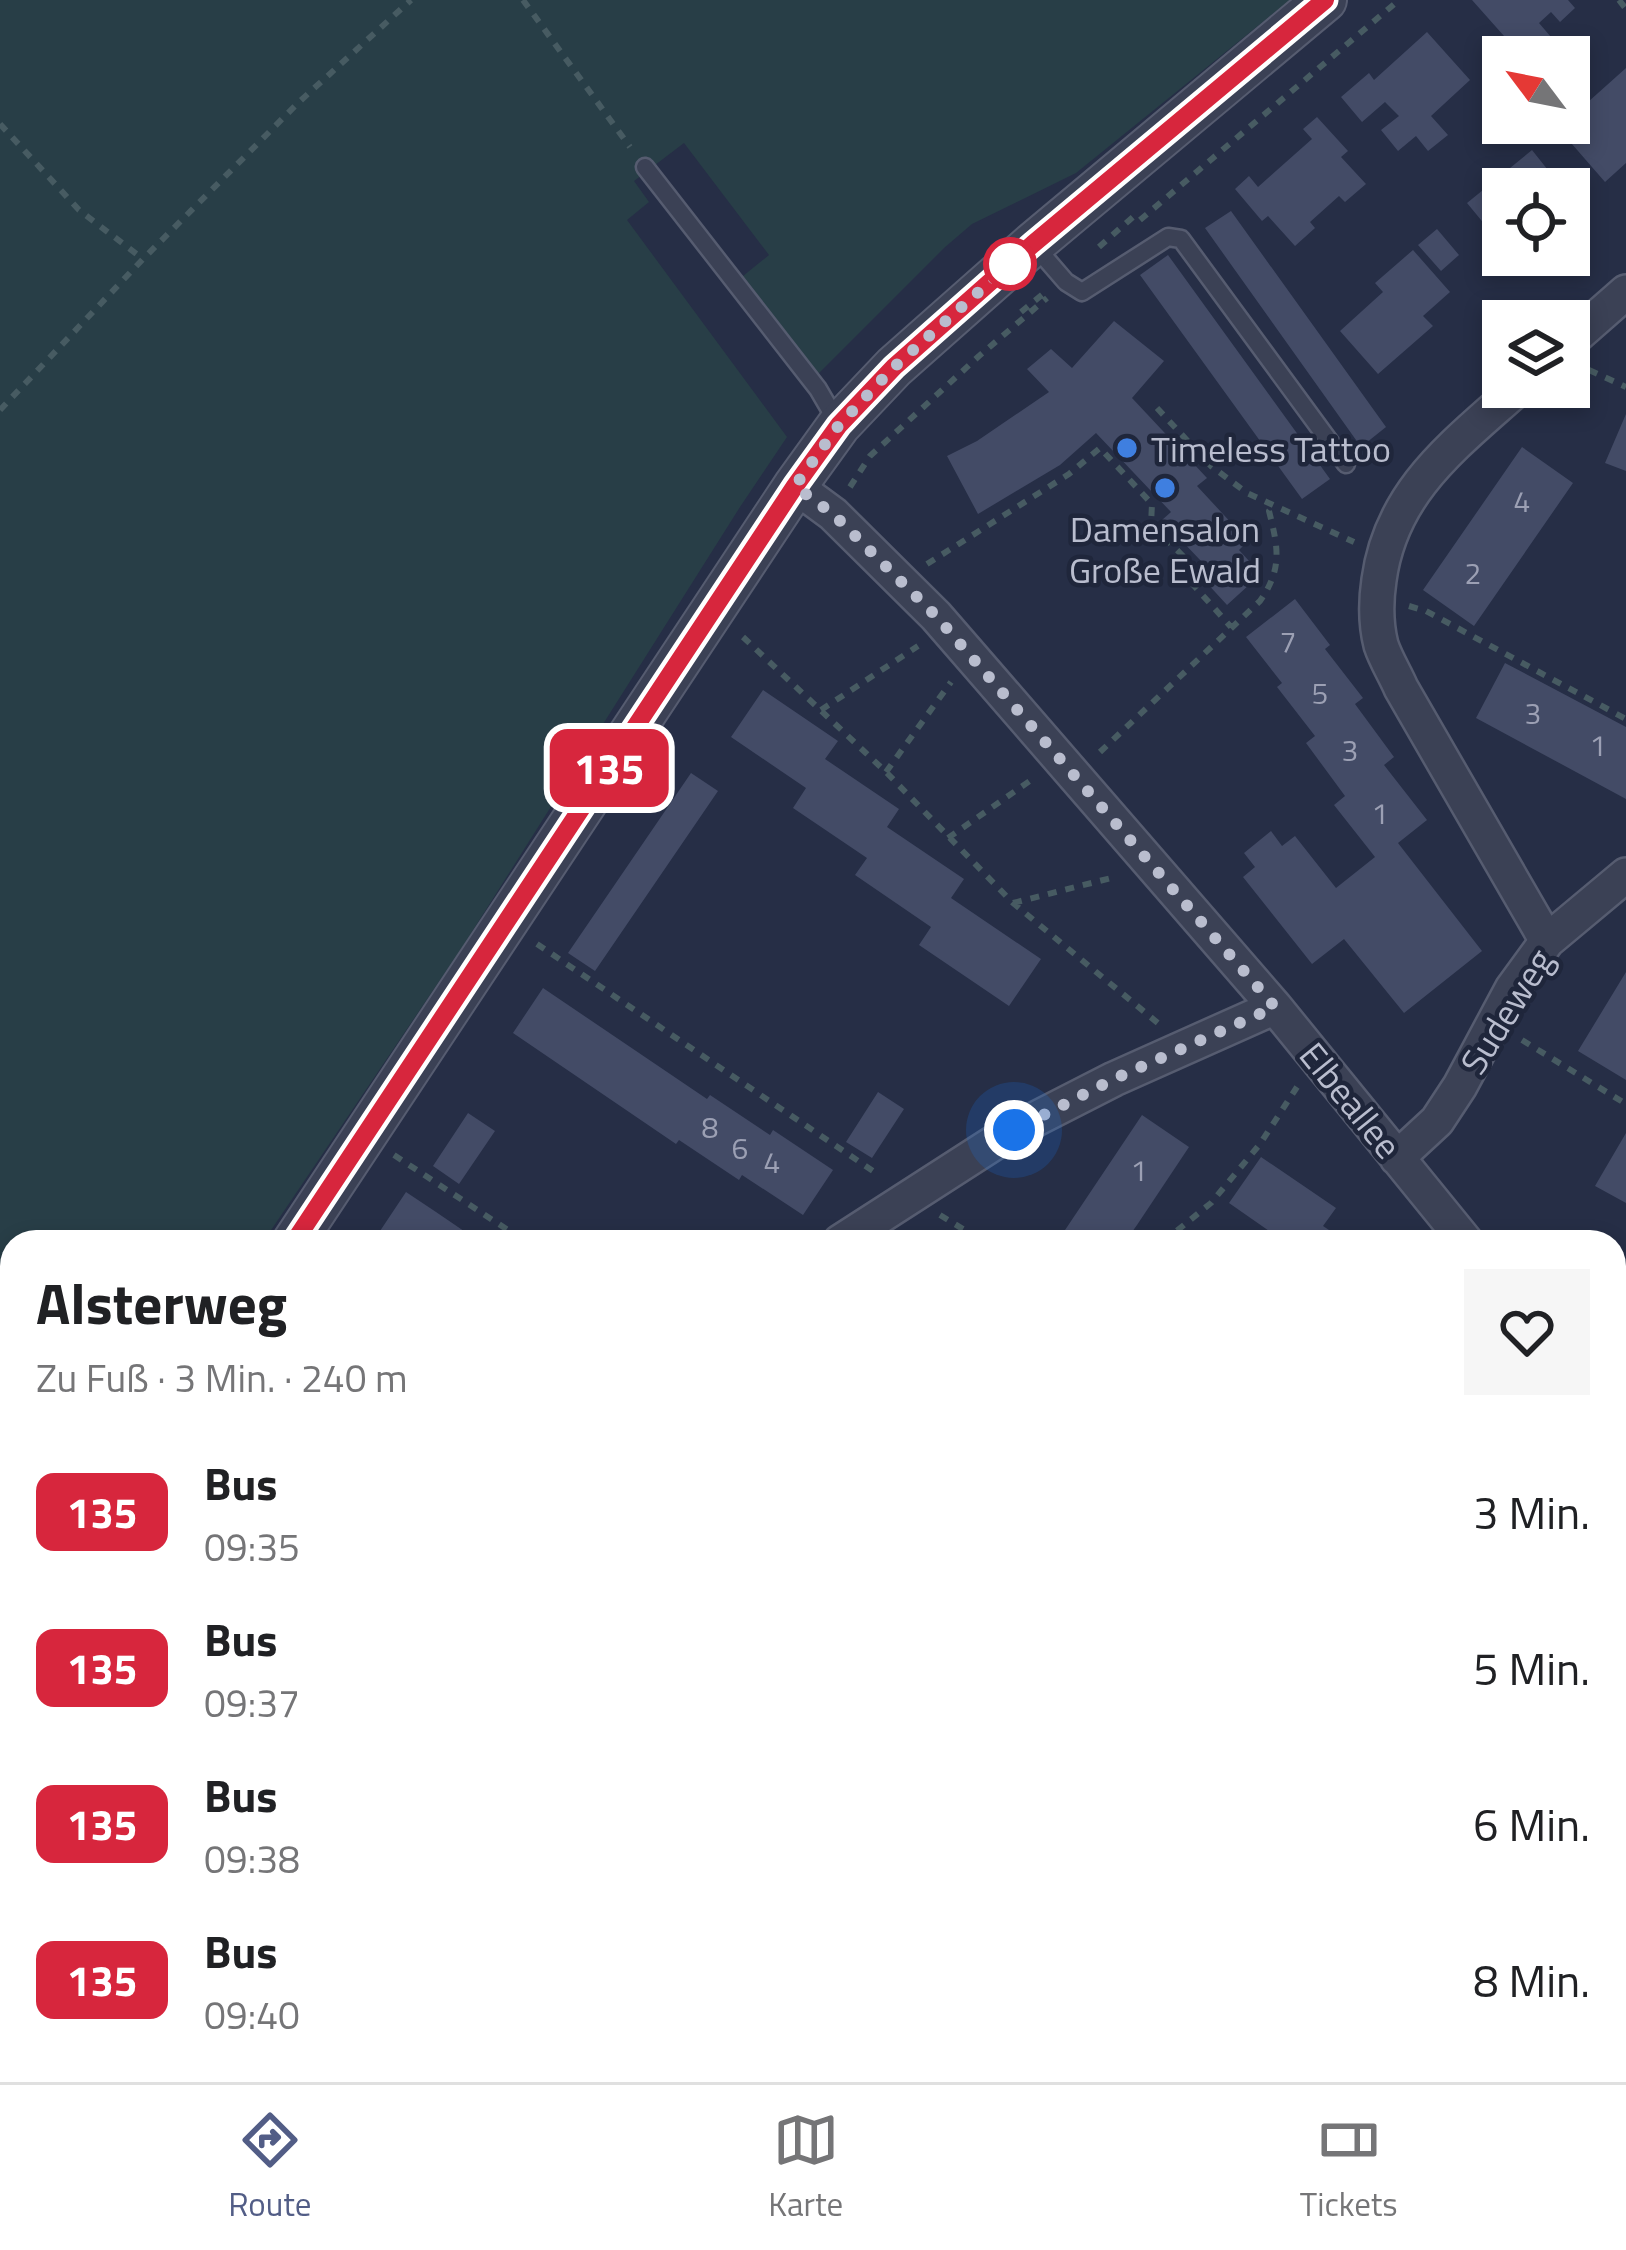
<!DOCTYPE html>
<html lang="de">
<meta charset="utf-8">
<style>
body{margin:0;font-family:"Titillium Web",sans-serif;background:#f6f6f6;color:#202124;height:100vh;display:flex;flex-direction:column;font-size:45px;white-space:nowrap}
*{box-sizing:border-box;margin:0}
p{font-size:39px;color:#757577}
.icon{flex:none;width:66px;height:66px;fill:none;stroke:currentColor;stroke-width:2;stroke-linecap:round;stroke-linejoin:round}
.map{position:relative;flex:1;overflow:hidden}
.panel{position:absolute;left:0px;top:1230px;width:1626px;height:852px;display:flex;flex-direction:column;background:#fff;border-radius:36px 36px 0 0;box-shadow:0 6px 18px #0003}
.panel>*{flex:none}
.badge{padding:0 24px;border-radius:18px;font-size:42px;line-height:78px}
.needle{width:78px;rotate:302deg}
.buttons{position:absolute;left:1482px;top:36px;display:grid;gap:24px}
.buttons a{display:grid;place-items:center;width:108px;height:108px;border-radius:0px;background:#fff;box-shadow:0 6px 18px #0003;font-size:60px}
.you{position:absolute;width:60px;height:60px;margin:-30px;border:9px solid #fff;border-radius:50%;background:#1a73e8;box-shadow:0 0 0 18px #1a73e833}
.map>.badge{position:absolute;translate:-50% -50%;box-shadow:0 0 0 6px #fff}
.round{display:grid;place-items:center;flex:none;width:126px;height:126px;border-radius:0px;background:#f6f6f6}
.headline{display:flex;align-items:center;justify-content:space-between;height:204px;padding:0 36px}
h1{font-size:57px;font-weight:700;line-height:90px}
ul{padding:0;list-style:none}
li{display:flex;align-items:center;gap:36px;height:156px;padding:0 36px}
li div{flex:1}
li b{display:block;font-size:45px}
li em{font-style:normal}
li .badge{min-width:132px;font-weight:700;text-align:center}
.tabs{display:flex;justify-content:space-around;align-items:center;height:168px;border-top:3px solid #e0e0e0;background:#fff;font-size:33px;color:#757577}
.tabs a{display:grid;justify-items:center;gap:6px}
.tabs .on{color:#525d86}
.map>svg:first-child{display:block}
.green{fill:#283e47}
.building{fill:#434b66}
.lines{fill:none;stroke-linecap:round;stroke-linejoin:round}
.service-casing{stroke:#565c70;stroke-width:21}
.minor-casing{stroke:#565c70;stroke-width:38}
.tertiary-casing{stroke:#565c70;stroke-width:46}
.path{stroke:#475b62;stroke-width:6;stroke-dasharray:9 9;stroke-linecap:butt}
.service{stroke:#3b4155;stroke-width:16}
.minor{stroke:#3b4155;stroke-width:33}
.tertiary{stroke:#3b4155;stroke-width:42}
.line-casing{stroke:#fff;stroke-width:27}
.line{stroke:#d7263d;stroke-width:18}
.walk{stroke:#b9bdce;stroke-width:12;stroke-dasharray:0 21.6}
.stop-dot{fill:#fff;stroke:#d7263d;stroke-width:6}
.shop-dot{fill:#3f7fe0;stroke:#1f263b;stroke-width:4.5}
.labels{text-anchor:middle;dominant-baseline:central;stroke-width:9;stroke-linejoin:round;paint-order:stroke}
.number-label{font-size:30px;fill:#9ca0b4}
.poi-label{font-size:36px;fill:#b9bdce;stroke:#1f263b;text-anchor:start}
.street-label{font-size:36px;fill:#b9bdce;stroke:#1f263b}
</style>
<div class="map">
<svg width="1626" height="2082" viewBox="0 0 1626 2082">
<rect width="100%" height="100%" fill="#262e46"/>
<path class="green" d="M0,0H1290L1076,173L972,224L944,248L818,374L743,276L769,255L684,143L634,181L649,202L627,220L787,437L740,507L463,946L263,1242H12V1600L0,1618Z
M1626,1846V2082H1314L1332,2070H1614V1856Z
M462,2070L479,2082H337L319,2071Z"/>
<path class="building" d="M1472,0H1568L1575,8L1560,22L1551,12L1539,23L1557,44L1542,57H1510L1505,51L1512,45Z
M1427,32L1470,80L1431,116L1448,135L1428,151L1416,136L1398,151L1381,130L1399,116L1385,102L1362,122L1341,97L1369,73L1374,80Z
M1626,68V163L1605,182L1558,128L1564,123H1569V119Z
M1317,117L1348,151L1341,157L1366,184L1345,202L1339,196L1310,222L1315,228L1295,246L1268,216L1262,221L1235,189L1249,176L1258,187L1312,139L1303,129Z
M1532,150L1563,189H1503V230L1495,237L1467,203Z
M1231,211L1386,427L1361,447L1205,228Z
M1437,229L1459,255L1441,271L1418,245Z
M1413,250L1450,292L1423,316L1433,326L1378,374L1340,331L1383,292L1375,283Z
M1168,255L1330,479L1302,499L1140,275Z
M1114,321L1164,361L1132,398L1207,478L1197,486L1248,541L1239,550L1261,574L1227,605L1193,568L1201,561L1162,520L1171,512L1096,433L1060,465L978,514L947,456L977,441L1049,392L1027,369L1051,349L1072,368Z
M1626,414V471L1605,463Z
M1522,447L1573,483L1474,626L1423,590Z
M1295,599L1330,645L1325,649L1363,698L1355,704L1394,757L1384,765L1427,820L1398,843L1482,951L1404,1013L1344,939L1312,964L1243,877L1255,867L1244,853L1271,831L1282,846L1295,836L1336,888L1375,857L1334,805L1345,796L1306,743L1315,736L1277,687L1282,683L1246,637Z
M1505,663L1626,727V799L1476,718Z
M763,690L838,741L825,759L899,809L887,827L964,879L951,898L1041,959L1009,1006L919,945L931,927L855,875L867,858L793,808L806,788L731,737Z
M691,773L718,791L595,971L568,953Z
M1626,972V1080L1578,1051Z
M543,988L707,1099L710,1095L770,1135L773,1130L833,1170L803,1215L742,1175L739,1180L679,1140L676,1144L513,1033Z
M878,1092L904,1109L872,1158L846,1142Z
M468,1113L495,1131L459,1184L433,1166Z
M1142,1115L1189,1147L1137,1225L1125,1242H1057Z
M1626,1133V1203L1595,1186Z
M1261,1157L1336,1208L1323,1226L1347,1242H1285L1229,1203Z
M406,1192L436,1212L480,1242H383L376,1237Z
M1614,1559L1626,1574V1766L1614,1751V1712L1619,1708L1614,1702Z
M12,1760V1830L0,1822V1779Z
M143,2070H207L195,2082H150L140,2072Z
M639,2070H686L678,2082H656Z
M838,2070H868L856,2082H849Z
M1141,2070H1202L1184,2082H1149Z"/>
<g class="lines">
<g class="service-casing">
<path id="service" d="M645,167L818,389L839,425
M1034,245L1066,282L1082,292L1168,237L1181,239L1346,464"/>
</g>
<g class="minor-casing">
<path id="minor" d="M1569,342L1626,292
M1519,387C1456,444 1391,490 1379,580C1376,600 1376,625 1381,645C1386,660 1395,674 1401,688L1547,941
M795,486L833,514L936,616L1275,1007L1466,1242
M1397,1158L1437,1121L1460,1086L1512,989L1547,941L1626,875
M840,1242L1014,1130L1114,1079L1275,1007
M1614,1422L1626,1437
M0,1966L12,1985
M66,2070L73,2082
M780,2070L783,2082
M733,2082L746,2070"/>
</g>
<g class="tertiary-casing">
<path id="tertiary" d="M294,1242L795,486L839,425L894,367L1033,244L1325,0
M0,1671L12,1653"/>
</g>
<path class="path" d="M523,0L630,147
M1619,0L1626,9
M0,124L79,210L143,259
M1140,220L1399,0
M1099,247L1134,216
M1021,312L1043,294
M1589,370L1626,387
M1157,408L1211,466L1247,493L1354,542
M0,410L143,259L299,102L411,0
M850,487L870,456L979,356L1047,298
M927,564L1069,474L1100,448L1152,504L1151,524L1183,556L1189,580L1231,627
M1409,606L1426,611L1626,719
M743,637L886,772L1013,903L1159,1024
M821,710L918,646
M1100,752L1260,601C1283,568 1278,547 1269,511L1274,505
M886,772L951,682
M948,838L1034,778
M1013,903L1115,877
M537,944L879,1175
M1522,1040L1626,1104
M394,1155L526,1242
M940,1215L984,1242
M1163,1242L1211,1203L1260,1144L1297,1087
M2,1617L12,1604
M0,1726L12,1710
M1614,2003L1626,1995
M0,2063L12,2056
M1505,2082L1522,2070"/>
<use href="#service" class="service"/>
<use href="#minor" class="minor"/>
<use href="#tertiary" class="tertiary"/>
</g>
<g class="lines">
<g class="line-casing">
<path id="line" d="M294,1242L795,486L839,425L894,367L1033,244L1325,0"/>
</g>
<use href="#line" class="line"/>
<path class="walk" d="M1010,264L894,367L839,425L795,486L833,514L936,616L1275,1007L1114,1079L1014,1130"/>
</g>
<circle class="stop-dot" cx="1010" cy="264" r="24"/>
<g class="shop-dot">
<circle cx="1127" cy="448" r="12"/>
<circle cx="1165" cy="488" r="12"/>
</g>
<g class="labels">
<g class="number-label">
<text x="1522" y="501">4</text>
<text x="1473" y="573">2</text>
<text x="1288" y="641">7</text>
<text x="1320" y="693">5</text>
<text x="1533" y="713">3</text>
<text x="1598" y="745">1</text>
<text x="1350" y="750">3</text>
<text x="1380" y="813">1</text>
<text x="710" y="1127">8</text>
<text x="740" y="1148">6</text>
<text x="772" y="1162">4</text>
<text x="1139" y="1170">1</text>
</g>
<g class="poi-label">
<text x="1151" y="448">Timeless Tattoo</text>
<text x="1165" y="528" text-anchor="middle">Damensalon<tspan x="1165" dy="41">Große Ewald</tspan></text>
</g>
<g class="street-label">
<text transform="translate(1506 1011) rotate(-58)">Sudeweg</text>
<text transform="translate(1351 1100) rotate(51)">Elbeallee</text>
</g>
</g>
</svg>
<div class="buttons">
<a><svg class="needle" viewBox="-14 -14 28 28"><path d="M0-13l5 13h-10z" fill="#e53935"/><path d="M0 13l5-13h-10z" fill="#757577"/></svg></a>
<a><svg class="icon" aria-label="locate" viewBox="0 0 24 24"><circle cx="12" cy="12" r="6"/><path d="M12 2v4M12 18v4M2 12h4M18 12h4"/></svg></a>
<a><svg class="icon" aria-label="layers" viewBox="0 0 24 24"><path d="M12 4l9 5-9 5-9-5zM3 14l9 5 9-5"/></svg></a>
</div>
<div class="you" style="left:1014px;top:1130px"></div>
<b class="badge" style="left:609px;top:768px;background:#d7263d;color:#fff">135</b>
<section class="panel">
<div class="headline"><div><h1>Alsterweg</h1><p>Zu Fuß · 3 Min. · 240 m</p></div><a class="round"><svg class="icon" aria-label="heart" viewBox="0 0 24 24"><path d="M12 20l-8-8c-3-5 5-10 8-4 3-6 11-1 8 4z"/></svg></a></div>
<ul>
<li><span class="badge" style="background:#d7263d;color:#fff">135</span><div><b>Bus</b><p>09:35</p></div><em>3 Min.</em></li>
<li><span class="badge" style="background:#d7263d;color:#fff">135</span><div><b>Bus</b><p>09:37</p></div><em>5 Min.</em></li>
<li><span class="badge" style="background:#d7263d;color:#fff">135</span><div><b>Bus</b><p>09:38</p></div><em>6 Min.</em></li>
<li><span class="badge" style="background:#d7263d;color:#fff">135</span><div><b>Bus</b><p>09:40</p></div><em>8 Min.</em></li>
</ul>
</section>
</div>
<nav class="tabs">
<a class="on"><svg class="icon" aria-label="directions" viewBox="0 0 24 24"><path d="M12 3l9 9-9 9-9-9zM9 14v-3h6M13 9l2 2-2 2"/></svg>Route</a>
<a><svg class="icon" aria-label="map" viewBox="0 0 24 24"><path d="M3 6l6-2 6 2 6-2v14l-6 2-6-2-6 2zM9 4v14M15 6v14"/></svg>Karte</a>
<a><svg class="icon" aria-label="tickets" viewBox="0 0 24 24"><path d="M3 7h18v10H3zM15 7v10"/></svg>Tickets</a>
</nav>
